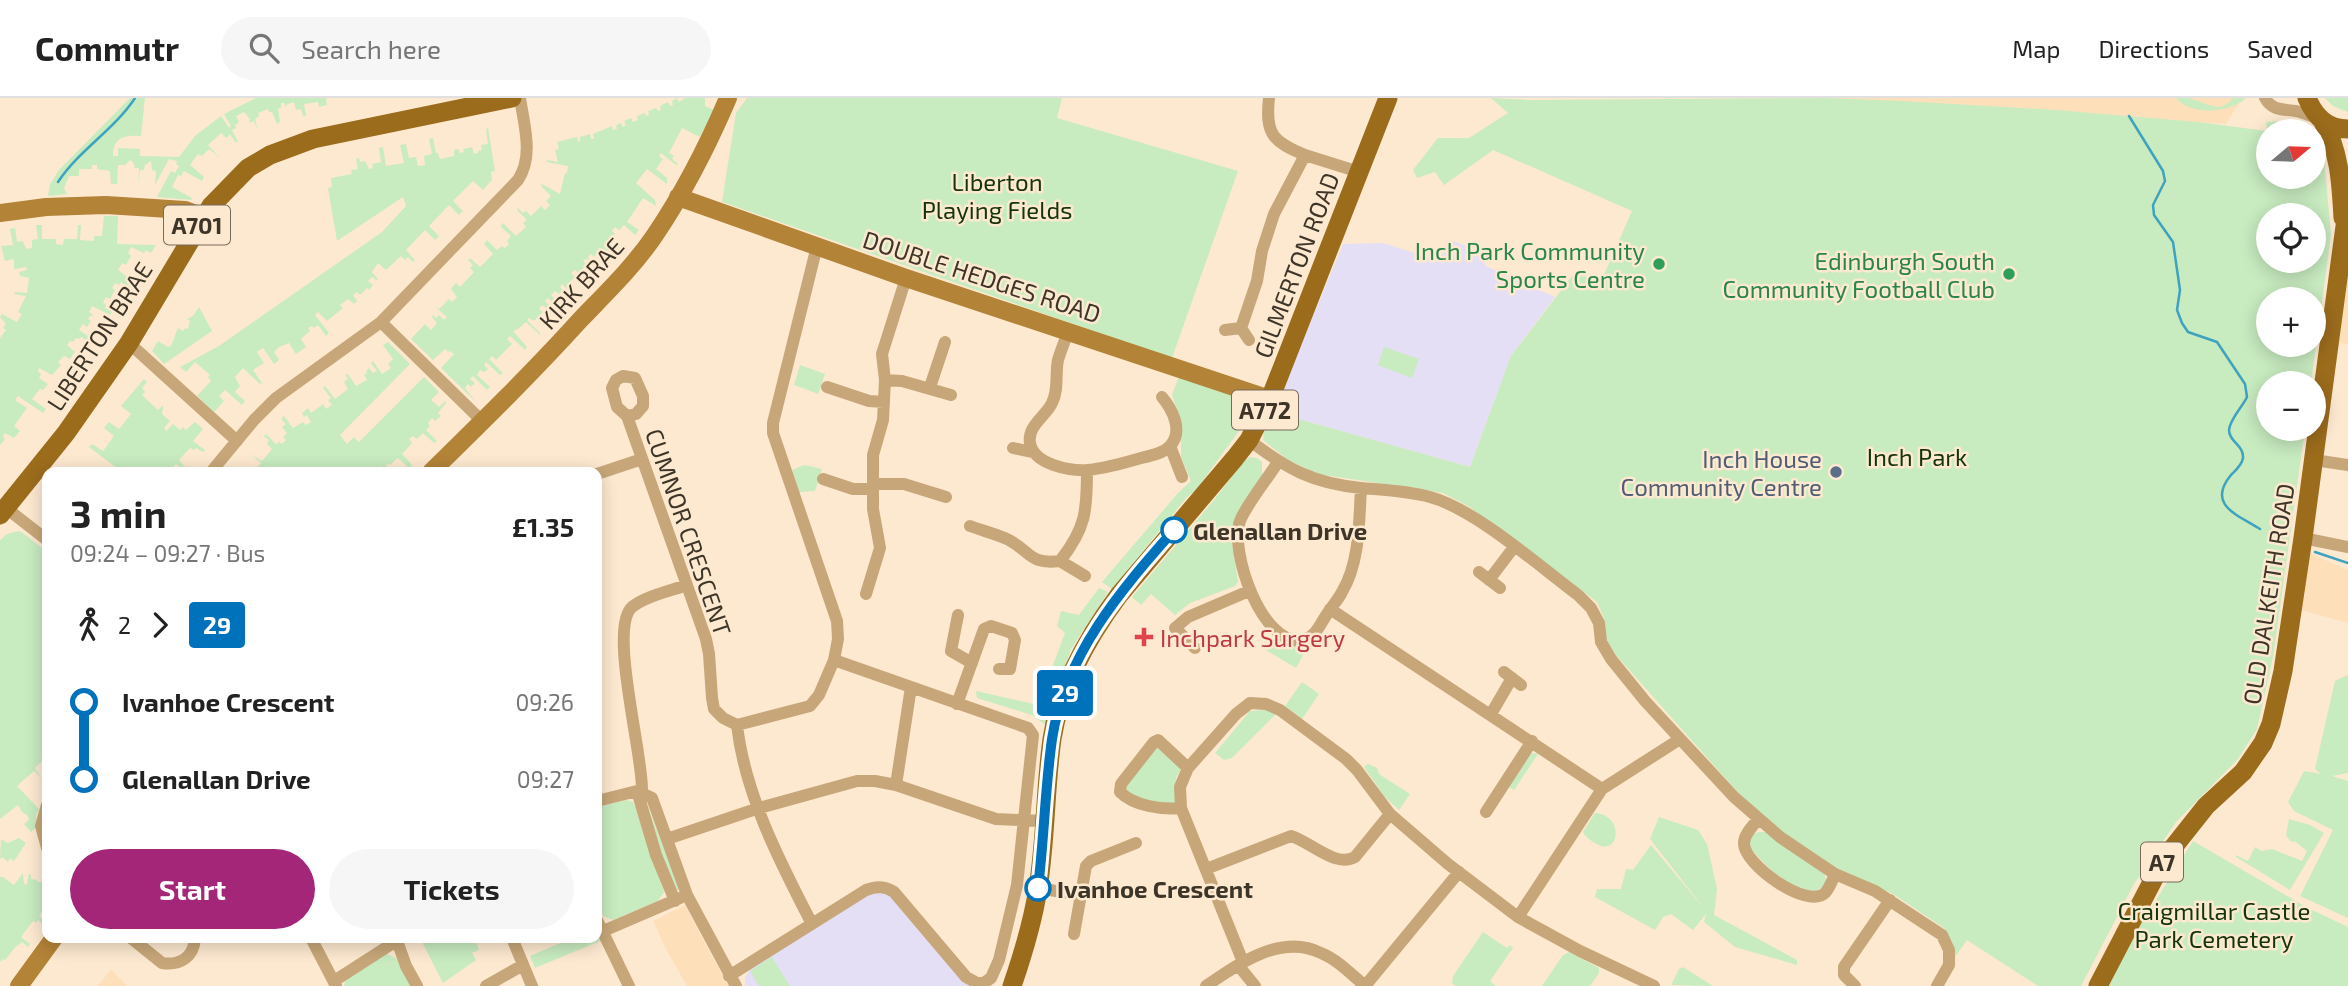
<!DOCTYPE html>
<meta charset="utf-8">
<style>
body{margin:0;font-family:"Exo 2",sans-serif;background:#f6f6f6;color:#222;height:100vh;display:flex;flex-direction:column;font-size:26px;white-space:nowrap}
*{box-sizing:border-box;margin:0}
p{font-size:23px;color:#767676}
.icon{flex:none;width:38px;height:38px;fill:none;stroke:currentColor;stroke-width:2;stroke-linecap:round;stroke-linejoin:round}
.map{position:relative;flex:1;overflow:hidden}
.side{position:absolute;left:42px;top:369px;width:560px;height:476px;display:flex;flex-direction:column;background:#fff;border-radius:14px;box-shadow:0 4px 18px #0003}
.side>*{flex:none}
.badge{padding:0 14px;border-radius:5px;font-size:24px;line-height:46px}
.needle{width:46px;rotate:71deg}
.controls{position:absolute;left:2256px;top:21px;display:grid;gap:14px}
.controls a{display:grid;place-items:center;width:70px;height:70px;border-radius:50%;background:#fff;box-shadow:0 4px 18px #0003;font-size:35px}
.map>.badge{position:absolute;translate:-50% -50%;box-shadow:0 0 0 4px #fff}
.legs{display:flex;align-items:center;gap:10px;height:77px;padding:0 28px;font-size:23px}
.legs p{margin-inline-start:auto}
.headline{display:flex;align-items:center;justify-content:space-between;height:119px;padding:0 28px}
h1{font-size:38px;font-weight:700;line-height:52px}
.button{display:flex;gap:14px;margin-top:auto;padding:14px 28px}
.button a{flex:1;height:80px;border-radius:42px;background:#a32678;color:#fff;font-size:28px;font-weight:700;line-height:80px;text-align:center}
.button a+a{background:#f6f6f6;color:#222}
ul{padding:0 28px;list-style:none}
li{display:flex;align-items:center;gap:24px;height:77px;font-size:26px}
li i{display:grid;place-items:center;width:10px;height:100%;margin:0 9px;background:currentColor}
li i::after{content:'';width:18px;height:18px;margin:-9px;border:5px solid;border-radius:50%;background:#fff}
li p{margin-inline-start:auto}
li:first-child i{background:linear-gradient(#0000 50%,currentColor 0)}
li:last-child i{background:linear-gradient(currentColor 50%,#0000 0)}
header{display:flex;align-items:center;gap:42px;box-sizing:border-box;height:98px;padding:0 35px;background:#fff;border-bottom:2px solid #e0e0e0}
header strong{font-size:33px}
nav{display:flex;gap:38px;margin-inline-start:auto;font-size:24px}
.search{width:490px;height:63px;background:#f6f6f6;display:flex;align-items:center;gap:18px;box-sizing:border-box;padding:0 24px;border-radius:38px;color:#767676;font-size:26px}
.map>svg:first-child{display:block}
.built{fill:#fddfb9}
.education{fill:#e4dff5}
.green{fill:#c8ebc0;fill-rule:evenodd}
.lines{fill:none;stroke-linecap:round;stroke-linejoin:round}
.stream{stroke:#3fa2be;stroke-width:2.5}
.street{stroke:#c7a779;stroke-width:12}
.secondary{stroke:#b38338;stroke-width:18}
.primary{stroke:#9b6c1c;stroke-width:19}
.line-1-casing{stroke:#fff;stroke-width:16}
.line-1{stroke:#0072bc;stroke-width:10}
.leisure-dot{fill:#2e9e5b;stroke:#fde9d0;stroke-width:2.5}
.service-dot{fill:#5c6f8a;stroke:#fde9d0;stroke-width:2.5}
.stop-1-dot{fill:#fff;stroke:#0072bc;stroke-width:3.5}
.health-dot{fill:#e0444e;stroke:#fde9d0;stroke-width:2.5}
.labels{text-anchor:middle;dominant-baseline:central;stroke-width:5;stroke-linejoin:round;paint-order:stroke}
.shield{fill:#fde9d0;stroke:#776b5b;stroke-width:2}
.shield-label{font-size:23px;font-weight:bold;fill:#3e3529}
.park-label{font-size:24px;fill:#14350b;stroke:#fde9d0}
.leisure-label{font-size:24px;fill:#27864d;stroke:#fde9d0;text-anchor:end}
.street-label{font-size:24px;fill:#3e3529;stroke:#fde9d0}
.service-label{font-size:24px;fill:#4e5e75;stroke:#fde9d0;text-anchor:end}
.stop-label{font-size:24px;font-weight:bold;fill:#3e3529;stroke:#fde9d0;text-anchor:start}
.health-label{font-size:24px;fill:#be3a42;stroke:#fde9d0;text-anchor:start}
</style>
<header>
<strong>Commutr</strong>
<div class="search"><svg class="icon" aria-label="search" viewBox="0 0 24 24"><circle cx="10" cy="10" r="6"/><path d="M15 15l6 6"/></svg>Search here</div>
<nav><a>Map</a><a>Directions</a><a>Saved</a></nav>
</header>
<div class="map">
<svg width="2348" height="888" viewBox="0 0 2348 888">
<rect width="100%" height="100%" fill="#fde9d0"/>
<path class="built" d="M1829,0H2242L2226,26Z
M2348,177V246L2339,245Z
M2309,455L2348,472V525L2301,512Z
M685,807L710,855L729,888H687L667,853L653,823Z
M111,871L113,873L127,888H98Z"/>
<path class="education" d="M1453,143L1480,153L1486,168L1555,199L1511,258L1470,369L1273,314L1343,146L1383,145L1437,162Z
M885,794L897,803L969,888H745V880L750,871L871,795Z"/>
<path class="green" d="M130,0H145L141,38C125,37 113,39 113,58H118V50L140,51V58L179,59L195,38L221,18L229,30L231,28L224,16L256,0H328L326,1L327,7L319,9L318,4L304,6L306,18H303L301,11L296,12L294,4L287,6L286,9L284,5H281V10L278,11L280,24L277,26L272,14H269L268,11L258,15L259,18L255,21L258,33L254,23L249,25L250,21L244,14L236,18L239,24L235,27L236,30L232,32L238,44H235L230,36L226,40L221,35L208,47L219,59L209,51L202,58L198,56L190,67L204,79L202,83L184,73L181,78L178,77L172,89L192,100L191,102L157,99L171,73L175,75L179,68L176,66L177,63L169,61L155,87L156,73L152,72L151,63L145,67L144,72H140L138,86L139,70H135L133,64L130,62L125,67H118L117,86H111L110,73L97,71V67H92V71H79V78H69L64,90L67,96L48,98L50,86L59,72Z
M677,0L679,4L685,0H705V8L714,12L700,39L682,30L669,55L674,58L672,61L678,66L676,67L661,55L659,58L663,61L656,71L667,80V86L647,71L636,85L655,102L656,108L643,100L627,124L639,132L635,137L624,127L619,132L615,129L612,133L615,136L604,148L615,158L611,162L599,150L594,159L591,156L588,159L590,163L587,161L583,162L586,167L581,173L591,183L589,185L575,172L571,175L575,179L568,186L578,196L576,199L562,186L560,189L563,192L559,196L555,193L551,197L565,211L562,213L548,200L545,203L549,207L546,210L542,207L539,211L543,214L534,223L529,220L527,222L541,236L540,237L526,224L518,231L513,233L527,249L525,252L510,238L507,241L512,246L496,262L492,258L489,261L503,275L500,277L486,264L484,267L488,271L484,274L480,272L477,277L490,289L487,292L473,278L470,281L475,285L471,289L468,286L465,290L476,304L441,270L454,256L450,253L448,254L445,251L433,262L411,241L425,226L431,232L437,225L432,219L433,217L436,220L439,217L444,222L447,219L434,208L439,211L449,201L452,204L457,199L451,191L456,185L460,189L474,174L470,170L473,167L468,162L470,160L480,169L493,156L484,146L487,142L497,152L502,148L505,150L509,146L507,143L511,138L500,128L503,125L516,138L526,129L523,125L527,122L517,112L518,110L523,115L526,113L531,118L541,108L545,112L550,107L546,103L551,98L541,88L542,86L560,96L565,75H567L568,68L547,64V62L558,64L555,52L559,51L557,44L577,39L578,44L580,43V39L590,36L591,41H594L593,36L612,28L613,32L617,31L616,27L621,25L623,29L626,27L624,23L631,20L633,24L638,22L637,18L645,15L646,18L649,17L648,13L656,10L658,13L661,12L660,8L668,4L670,8L673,7L672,3Z
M747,0H1062L1057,20L1238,73L1172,260L722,104L736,15Z
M1491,0L1529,2L1825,0L1903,3L2056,12L2198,24L2267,33L2266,24C2284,23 2298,19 2311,33H2268V79H2314V36L2317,41L2321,60H2324L2331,137L2311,285H2268V331H2305L2273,559L2257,631L2238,661L2176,724L2134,786L2081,888H2038L1967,842L1955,859L1953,846L1944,830L1893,796L1838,771L1792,743L1749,707L1616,557L1606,542L1604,520L1597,504L1468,408L1443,395L1318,376L1288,362L1263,342L1264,335L1273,314L1470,369L1511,258L1572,178L1603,179L1632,113L1493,52L1444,87L1435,74L1417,80L1413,72L1438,40H1469L1508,15ZM2268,117H2314V163H2268ZM2268,201H2314V247H2268Z
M2176,0C2180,0 2184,0 2188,0C2205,3 2219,18 2233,0H2246C2230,15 2191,18 2176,0Z
M2325,0H2348V14L2333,8Z
M488,30L495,73L491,74L492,82L483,92L473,83L453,103L463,113L459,117L449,107L429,128L439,138L435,142L425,132L406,152L415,162L413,164L408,159L405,162L401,158L386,172L378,165L372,174L378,181L376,182L372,179L368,183L373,187L369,192L367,190L360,197L357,194L353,197L361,208L357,203L354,206L348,201L340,207L343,210L327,223L318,214L315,217L329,235L326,238L318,227L314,230L312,228L308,230L310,233L301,241L306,249L296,256L289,245L279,249L274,254L279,262L274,266L263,250L257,254L264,265L253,272L262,285L260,286L243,270L235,279L240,288L235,294L245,303L242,307L225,292L219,298L224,303L214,314L197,298L211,283L208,279L210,277L195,264L186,274L180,269L219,248L382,134L406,108L403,99L337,143L328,90L332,89L331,80L352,76L351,72L358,71L356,61L359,60L360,64L365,63L369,71L373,70L372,66L381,64L379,50L383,49L386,68L404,65L400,47L406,46L409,60L416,59L418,68L425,67L424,58L432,56L429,41L433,40L436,55H438L440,61L454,58V52L458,51L460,55L464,54L463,51L472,49L474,56L478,55V53L482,52L481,47L488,46L486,31Z
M104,118H118L117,146L156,147L151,155L146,152L144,155L131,149L128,155L131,158L126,167L122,165L118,172L129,180L128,183L132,186L130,190L121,184L119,187L115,185L112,190L115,192L110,201L106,199L103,204L106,207L105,210L112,214L110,217L92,208L89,214L94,218H90L88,221L91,223L87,229L83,226L79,232L94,242L92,246L81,239L79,241L76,240L73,244L70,243L67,247L75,254L70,261L64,258L58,264L61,267L52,277L39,270L38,273L41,276L39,280L48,286L43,292L40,291L32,301L46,311L43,315L18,298L15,302L27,310L14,328L20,333L14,340L5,335L3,338L5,341L0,347V240L6,232L3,230L6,226L0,219L2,216L17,224L22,216L18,214L26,198L14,196L15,194L27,195L29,180L20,178L19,174L27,172L26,169L14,171V161L5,163L1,148L13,147L10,131L15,130L17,144L23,143L26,151L32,150V142L38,141L36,127H42V141H56V146L63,147L64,141H77L78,127H81L80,142L94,143V138H102Z
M199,209L212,233L164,266L152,253L158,243L168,249L171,248L178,230L183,233L186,230L188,231L190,223L187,221L193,218Z
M388,244L410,266L340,337L347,346L354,339L359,344L424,279L439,294L431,302L439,309L445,303L446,305L438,315L441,318L435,323L432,320L428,325L430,328L426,332L437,343L434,345L423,335L417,341L413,338L409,341L412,345L402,356L412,367L409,370L398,360L390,367L388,366L386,367L389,374L380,368L374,374H259L257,370L261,365L251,357L262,363L272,351L267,346L269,342L264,338L266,336L276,346L279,344L282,346L286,342L283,339L287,335L282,329L286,326L281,321L284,318L293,330L303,324L306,327L311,324L307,317L304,319L302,315L308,310L311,315L323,306L326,311L332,307L328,302L331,300L323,290L325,288L335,301L348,291L344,284L348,281L345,277L348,276L356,288L367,282L364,277L367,275L366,273L369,270L373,275L377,273L371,265L373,263L382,276L391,270L388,266L393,261L383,247Z
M1384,249L1419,261L1412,280L1378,267Z
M800,267L825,276L818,296L794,287Z
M1180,276L1214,286L1252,305V315L1196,392L1187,399L1112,491L1102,484L1178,395L1191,383L1181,359V324L1172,297Z
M144,281L147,284L142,290L145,294L142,297L158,312L162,308L163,309L162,316L170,323L164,330L166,333L173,326L180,332L183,329L186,332L195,324L203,331L193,343L205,352L203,354L196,350L194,352L190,350L179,362L189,373L183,368L180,370L176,366L169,374H122L89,349L92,346L103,353L114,338L104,330L109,324L119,331L131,316L121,308Z
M1250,359L1257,360L1262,364V375L1265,378L1237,420L1232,446L1238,484L1235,488L1190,505L1175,517L1151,496L1141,507L1132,499L1214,402L1244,363Z
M804,367L822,371L815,393L799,394L792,372Z
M18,433L23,435L47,454V659L44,656L41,660L43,662L35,670L41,679L34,673L17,688L39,711L36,718L37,729L31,734L24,726L29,722L28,718L22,714L18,707L0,721V442L7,436Z
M1099,490L1108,494L1071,551L1046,627L1032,617L977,600L976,593L1038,607L1065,535L1057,528L1061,513L1079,517Z
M1277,538C1288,545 1295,550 1309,546L1296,570L1264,551Z
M2348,577V675L2332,678L2348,683V820L2300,798L2333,732L2294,713L2288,704L2304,673L2321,676L2315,671L2335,583Z
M1302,584L1319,596L1302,621L1285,608Z
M1265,612L1277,615L1232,660L1224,662L1215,655L1250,613Z
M1156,649L1182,669L1176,680L1175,705L1169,708C1154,704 1128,704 1125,687Z
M1533,655L1538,656L1514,692L1506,687L1530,656Z
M1368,666L1377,670L1379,676L1410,696L1399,712L1384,698L1364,669Z
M645,701L679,790L677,793L664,765Z
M627,702L633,704L636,710L664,794L658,803L613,822L603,818L597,804V709Z
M1595,715C1626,717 1619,761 1595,745C1589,741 1586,740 1583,734Z
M1659,719L1698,732L1707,746L1717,791L1714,817L1797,862V867L1735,849L1704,824L1706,816L1693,832L1671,816L1663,819L1655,832L1595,799L1597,791H1621L1626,771L1633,772L1651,747L1706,813L1650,741Z
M2289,721L2310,727L2324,735L2290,792L2236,759V757L2248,763L2255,749L2261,753L2272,751L2302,763L2307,753L2296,744L2290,743L2286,737Z
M1758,734H1766L1823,772L1826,781L1824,788L1814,794C1783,786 1769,772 1749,748L1750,738Z
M19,740L26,745L14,763L10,760L8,764L2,759L0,761L1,741L8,745Z
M2193,743L2306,809L2348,829V888H2104L2119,861Z
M23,775L24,786H27L29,776L31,777V781L37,782V784H47V807L39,818L47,824L44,827L38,822L36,825L33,823L21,839L30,846L28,849L22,844L18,848L17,847L5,862L3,861L0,864V779H3L14,787Z
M1483,834L1507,850L1510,847L1513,850L1490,883L1496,888H1456L1452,885L1453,878Z
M597,835L600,843L535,870L530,858L572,840H597Z
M427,840H475L479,852L472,855L476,862L443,885L422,844Z
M1569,854L1599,870V875L1590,888H1542L1563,857Z
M385,855L396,860L413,888H344L345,883Z
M772,859L790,888H759L750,873Z
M1683,869L1713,888L1671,887L1679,871Z"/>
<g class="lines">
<path class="stream" d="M2129,18L2163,73L2165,83L2153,107L2154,117L2173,144L2180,192L2177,212L2182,225L2188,234L2217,244L2245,286L2247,299C2243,308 2230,321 2229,332C2229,344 2244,347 2243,360C2242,367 2236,372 2231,377C2206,407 2238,417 2260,431
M58,84C79,52 114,32 135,0
M2315,454L2348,465"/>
<path class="street" d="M1269,0C1265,36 1273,44 1305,57
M2265,0C2272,13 2283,11 2296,13C2304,15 2311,18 2319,20
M381,224L483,324
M1241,230L1257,183L1262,153L1274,116L1305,57L1359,74
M1069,232C1065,242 1061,252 1058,262C1055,276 1059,291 1052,305C1046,318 1027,328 1030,345C1034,367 1070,373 1088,372C1106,370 1124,365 1141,360C1150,358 1164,355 1170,348C1184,333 1172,311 1162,299
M1225,232L1241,230L1249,242
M129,245L237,343
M623,278L635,280L643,298V308L636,316L627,318L617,309L612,290L616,282Z
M885,282L902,283L951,297
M827,289L869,303L884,304
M930,289L945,244
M627,318L706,541L709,556L712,600L714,611L723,620L737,627L810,608L819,597L834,562L838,541L837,523L773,335V325L817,148
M1249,342C1287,371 1312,385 1361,390C1383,392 1408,393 1430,399C1475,411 1539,468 1578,497L1591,510L1599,525L1601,544L1611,561L1645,603L1734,699L1780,739L1814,762L1835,776L1875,793L1942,837L1949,852V867L1937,888
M1170,348L1182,379
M1013,350L1032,354
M2314,362L2348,367
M1278,364C1268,380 1246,407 1240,423C1229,452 1262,550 1303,542C1316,539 1320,526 1327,516C1332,508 1338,502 1342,494C1360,464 1359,423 1361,390
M211,374L254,322L276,300L381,224L518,82C534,58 524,27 520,0
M597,376L642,361
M823,381L853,391H873
M873,386H904L946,399
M6,410L47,442
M970,428C983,433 997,436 1009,442C1031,454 1030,467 1060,463C1086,430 1087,413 1087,372
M2303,440L2348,449
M1060,463L1085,478
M1479,474L1500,490
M1489,482L1514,449
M866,496L880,450L873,411V357L883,322L885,282L882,256L906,180
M1330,511L1602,691
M958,517L951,553L972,565
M1195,550L1175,530L1188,519L1249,493
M1504,574L1521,587
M957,606L984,531L991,528L1012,535L1015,542L1010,571H999
M1491,616L1512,580
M737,627C745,697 780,764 812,826
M896,687L911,589
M637,693L656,757L675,803
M642,694C644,660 608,530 632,509C646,498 670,493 687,487
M597,703L637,693L652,700L687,797L736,888
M47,707L41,728L47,750
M1181,710C1162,712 1134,708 1120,694L1121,686L1154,644L1158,642L1188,670
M1486,714L1532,643
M1758,721C1753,728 1744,736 1744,745C1743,766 1807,812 1825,795C1829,791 1833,781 1835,776
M667,741L759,710L857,683H875L896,687L996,721L1045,723
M1206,771L1291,738C1311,744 1335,770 1355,759L1390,716
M1038,790L1080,797
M1518,819L1602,691L1680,641
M597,822L629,888
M601,834L680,800
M1074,836L1086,768L1091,763L1136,745
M131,840L162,865C180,868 194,859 195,840
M311,840L336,888
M396,840L406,868L417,888
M512,840L532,888
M1243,864L1181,710L1180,689L1188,670L1236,616L1250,605L1266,606L1280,612L1346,661L1357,672L1390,716L1448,766L1518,819L1580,853L1654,888
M1238,867L1255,888
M729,878L866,792C877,788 884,788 894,794L966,879L977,885H984L991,880L999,862L1017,787L1033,637L1028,630L834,562
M334,883L390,847L397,845
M486,888L523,867
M1206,888C1238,866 1281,835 1321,855C1338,862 1351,876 1365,888L1459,774
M1855,888L1844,877V869L1890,802"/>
<path class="secondary" d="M678,99L906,180L1270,301
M0,115L46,109L106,107L185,112L203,119
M431,374C482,324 533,274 581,221C607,194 634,168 655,137C684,94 708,47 728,0
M19,888L54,840"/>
<path class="primary" d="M2307,0C2315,19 2327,31 2348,31
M2323,24C2340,54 2341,86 2343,120
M0,417L66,335L129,245L211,108L248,70L270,57L313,41L512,0
M1012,888C1023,856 1033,824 1038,790C1046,741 1045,690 1052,641C1060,588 1087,540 1119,497L1235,360L1249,342L1270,301L1388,0
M2098,888L2164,761L2206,708L2243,674L2263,645L2271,626L2283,573L2303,440L2348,106"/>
</g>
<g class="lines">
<g class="line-1-casing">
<path id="line-1" d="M1038,790C1044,741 1045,691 1052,641C1065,557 1120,493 1174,432"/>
</g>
<use href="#line-1" class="line-1"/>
</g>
<g class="leisure-dot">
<circle cx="1659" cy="166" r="7"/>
<circle cx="2009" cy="176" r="7"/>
</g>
<circle class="service-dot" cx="1836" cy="374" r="7"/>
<g class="stop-1-dot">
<circle cx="1174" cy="432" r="12"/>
<circle cx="1038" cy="790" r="12"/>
</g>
<path class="health-dot" d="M1140.5 528.5h7v7h7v7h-7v7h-7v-7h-7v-7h7z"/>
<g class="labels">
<g class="shield">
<rect x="164" y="107.5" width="66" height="39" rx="5"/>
<rect x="1232" y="292.5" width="66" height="39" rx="5"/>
<rect x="2141" y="744.5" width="42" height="39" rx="5"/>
</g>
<g class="shield-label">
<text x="197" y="127">A701</text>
<text x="1265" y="312">A772</text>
<text x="2162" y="764">A7</text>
</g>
<g class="park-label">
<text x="997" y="83">Liberton<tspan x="997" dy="28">Playing Fields</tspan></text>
<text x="1917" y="358">Inch Park</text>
<text x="2214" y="812">Craigmillar Castle<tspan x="2214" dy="28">Park Cemetery</tspan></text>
</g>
<g class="leisure-label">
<text x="1645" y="152">Inch Park Community<tspan x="1645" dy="28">Sports Centre</tspan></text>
<text x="1995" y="162">Edinburgh South<tspan x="1995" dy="28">Community Football Club</tspan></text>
</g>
<g class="street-label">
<text transform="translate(1296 167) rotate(-69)">GILMERTON ROAD</text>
<text transform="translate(982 178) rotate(18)">DOUBLE HEDGES ROAD</text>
<text transform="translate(581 185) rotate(-48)">KIRK BRAE</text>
<text transform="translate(99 238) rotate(-57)">LIBERTON BRAE</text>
<text transform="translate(689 434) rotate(71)">CUMNOR CRESCENT</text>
<text transform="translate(2268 496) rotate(-81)">OLD DALKEITH ROAD</text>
</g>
<g class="service-label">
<text x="1822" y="360">Inch House<tspan x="1822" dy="28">Community Centre</tspan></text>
</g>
<g class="stop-label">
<text x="1193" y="432">Glenallan Drive</text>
<text x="1057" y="790">Ivanhoe Crescent</text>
</g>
<g class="health-label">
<text x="1160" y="539">Inchpark Surgery</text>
</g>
</g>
</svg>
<div class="controls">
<a><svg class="needle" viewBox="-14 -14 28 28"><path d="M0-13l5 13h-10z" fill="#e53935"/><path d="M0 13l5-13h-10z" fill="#767676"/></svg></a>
<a><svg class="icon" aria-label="locate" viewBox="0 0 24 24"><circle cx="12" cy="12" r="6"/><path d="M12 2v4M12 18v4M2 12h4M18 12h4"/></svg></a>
<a>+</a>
<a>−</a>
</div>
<b class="badge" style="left:1065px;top:595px;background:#0072bc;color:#fff">29</b>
<section class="side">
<div class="headline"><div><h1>3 min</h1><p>09:24 – 09:27 · Bus</p></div><b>£1.35</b></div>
<div class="legs"><svg class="icon" aria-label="walk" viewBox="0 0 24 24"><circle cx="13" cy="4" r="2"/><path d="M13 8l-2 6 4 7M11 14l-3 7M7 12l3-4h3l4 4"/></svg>2<svg class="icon" aria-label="forward" viewBox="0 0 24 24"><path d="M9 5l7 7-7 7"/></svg><b class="badge" style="background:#0072bc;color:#fff">29</b></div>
<ul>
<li><i style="color:#0072bc"></i><b>Ivanhoe Crescent</b><p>09:26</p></li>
<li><i style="color:#0072bc"></i><b>Glenallan Drive</b><p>09:27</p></li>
</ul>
<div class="button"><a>Start</a><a>Tickets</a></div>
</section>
</div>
